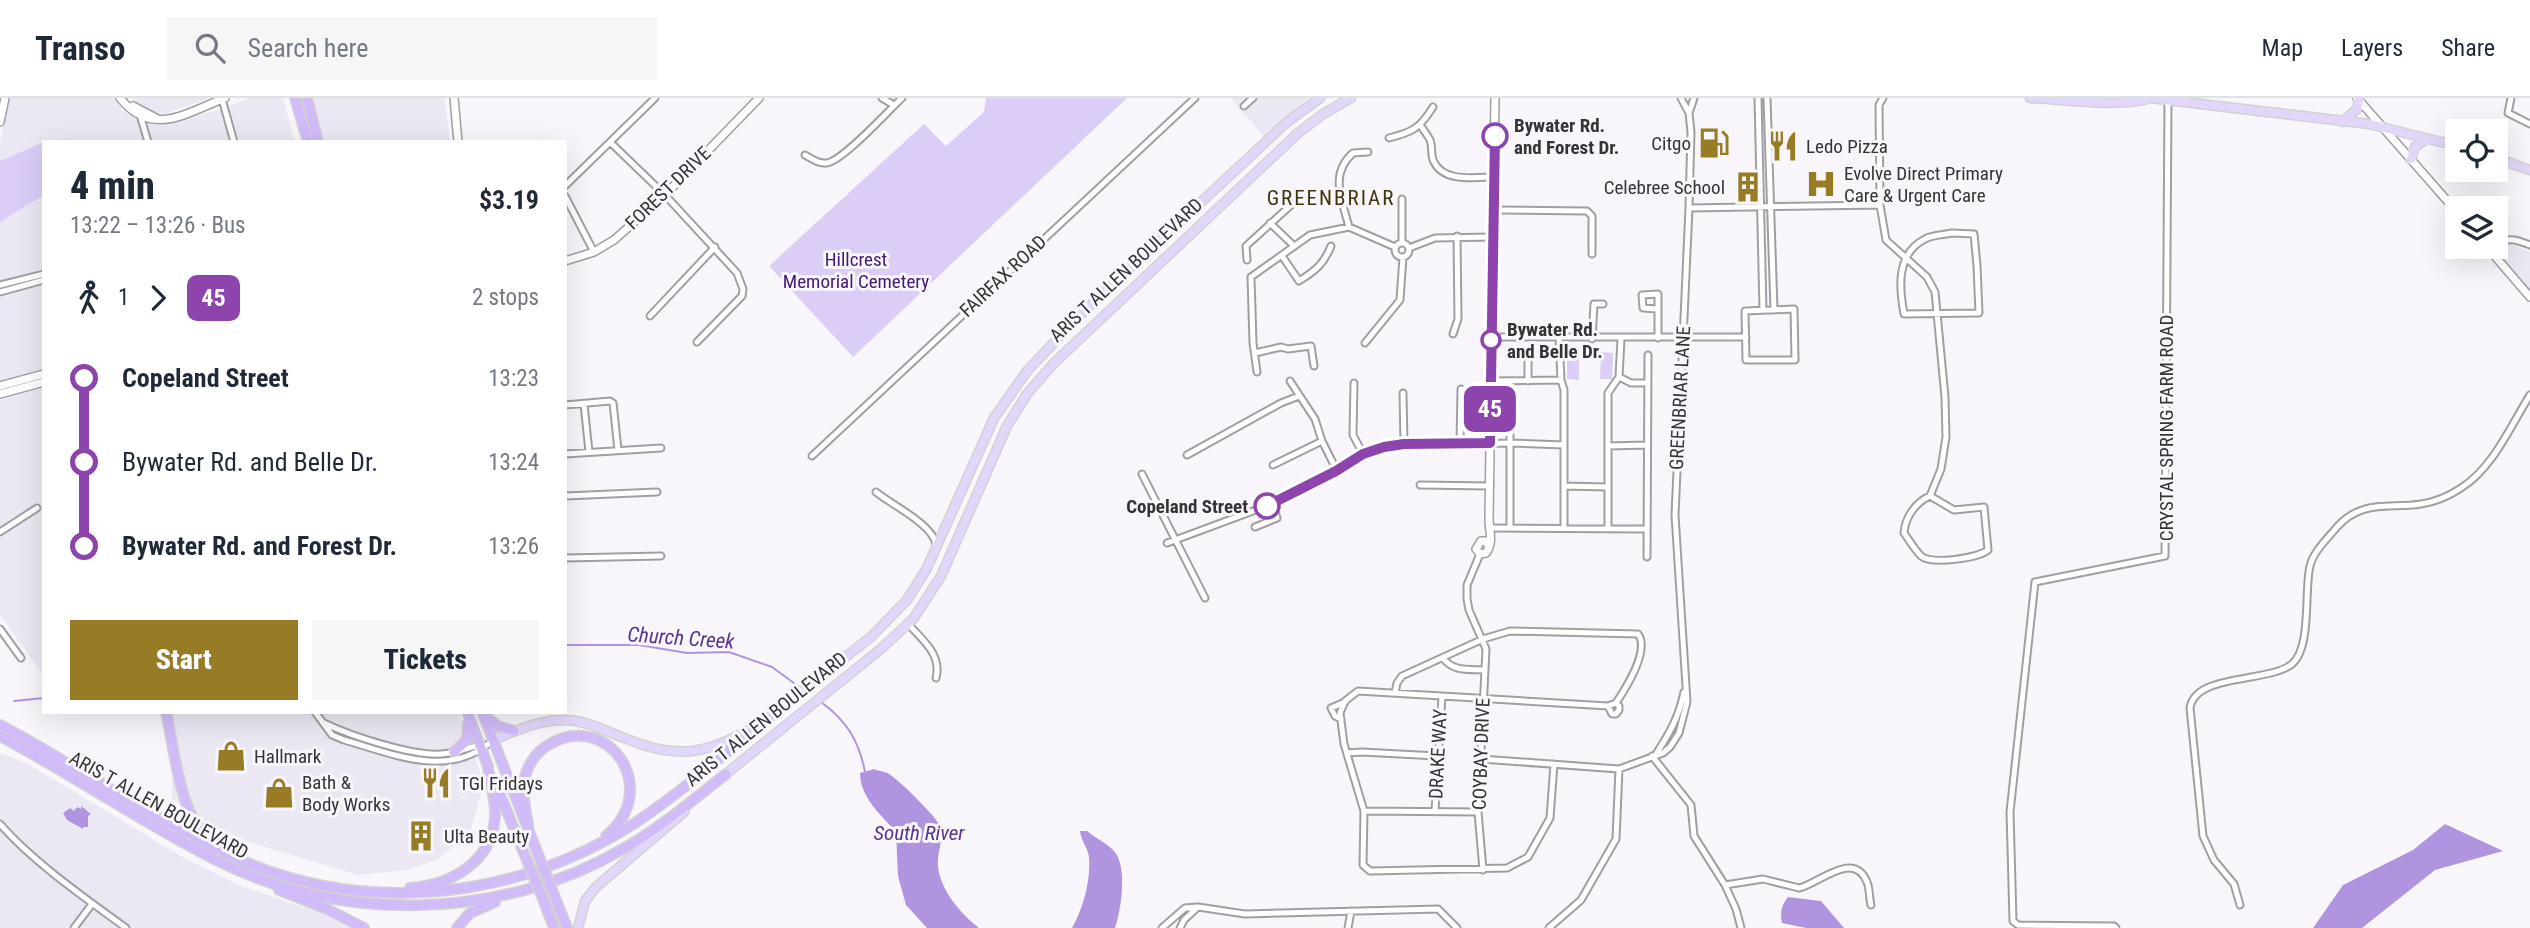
<!DOCTYPE html>
<meta charset="utf-8">
<style>
body{margin:0;font-family:"Roboto Condensed",sans-serif;background:#f6f6f7;color:#1f2937;height:100vh;display:flex;flex-direction:column;font-size:26px;white-space:nowrap}
*{box-sizing:border-box;margin:0}
p{font-size:23px;color:#747a83}
.icon{flex:none;width:38px;height:38px;fill:none;stroke:currentColor;stroke-width:2;stroke-linecap:round;stroke-linejoin:round}
.map{position:relative;flex:1;overflow:hidden}
.details{position:absolute;left:42px;top:42px;width:525px;height:574px;display:flex;flex-direction:column;background:#fff;border-radius:0px;box-shadow:0 7px 28px #0002}
.details>*{flex:none}
.badge{padding:0 14px;border-radius:10px;font-size:24px;line-height:46px}
.buttons{position:absolute;left:2445px;top:21px;display:grid;gap:14px}
.buttons a{display:grid;place-items:center;width:63px;height:63px;border-radius:0px;background:#fff;box-shadow:0 7px 28px #0002;font-size:35px}
.map>.badge{position:absolute;translate:-50% -50%;box-shadow:0 0 0 4px #fff}
.legs{display:flex;align-items:center;gap:10px;height:77px;padding:0 28px;font-size:23px}
.legs p{margin-inline-start:auto}
.overview{display:flex;align-items:center;justify-content:space-between;height:119px;padding:0 28px}
h1{font-size:38px;font-weight:800;line-height:52px}
.action{display:flex;gap:14px;margin-top:auto;padding:14px 28px}
.action a{flex:1;height:80px;border-radius:0px;background:#987c25;color:#fff;font-size:28px;font-weight:800;line-height:80px;text-align:center}
.action a+a{background:#f6f6f7;color:#1f2937}
ul{padding:0 28px;list-style:none}
li{display:flex;align-items:center;gap:24px;height:84px;font-size:26px}
li i{display:grid;place-items:center;width:10px;height:100%;margin:0 9px;background:currentColor}
li i::after{content:'';width:18px;height:18px;margin:-9px;border:5px solid;border-radius:50%;background:#fff}
li p{margin-inline-start:auto}
li:first-child i{background:linear-gradient(#0000 50%,currentColor 0)}
li:last-child i{background:linear-gradient(currentColor 50%,#0000 0)}
header{display:flex;align-items:center;gap:42px;box-sizing:border-box;height:98px;padding:0 35px;background:#fff;border-bottom:2px solid #e0e1e3}
header strong{font-size:33px}
nav{display:flex;gap:38px;margin-inline-start:auto;font-size:24px}
.search{width:490px;height:63px;background:#f6f6f7;display:flex;align-items:center;gap:18px;box-sizing:border-box;padding:0 24px;border-radius:0px;color:#747a83;font-size:26px}
.map>svg:first-child{display:block}
.built{fill:#ece8f3}
.green{fill:#dbcdf6}
.water{fill:#b094e0}
.lines{fill:none;stroke-linecap:round;stroke-linejoin:round}
.stream{stroke:#b094e0;stroke-width:2}
.street-casing{stroke:#a09fa3;stroke-width:9}
.secondary-casing{stroke:#a09fa3;stroke-width:10}
.primary-casing{stroke:#d2d2d3;stroke-width:11}
.highway-casing{stroke:#d2d2d3;stroke-width:12}
.street{stroke:#fff;stroke-width:5}
.secondary{stroke:#fff;stroke-width:7}
.primary{stroke:#e3d6fb;stroke-width:8}
.highway{stroke:#d1bbf9;stroke-width:9}
.highway-bridge-casing{stroke:#d2d2d3;stroke-width:12;stroke-linecap:butt}
.highway-bridge{stroke:#d1bbf9;stroke-width:9}
.line-1-casing{stroke:#fff;stroke-width:16}
.line-1{stroke:#8e44ad;stroke-width:10}
.stop-1-dot{fill:#fff;stroke:#8e44ad;stroke-width:3.5}
.labels{text-anchor:middle;dominant-baseline:central;stroke-width:6;stroke-linejoin:round;paint-order:stroke}
.stop-label{font-size:19px;font-weight:bold;fill:#343335;stroke:#f8f6fb;text-anchor:start}
.poi-label{font-size:19px;fill:#343335;stroke:#f8f6fb;text-anchor:start}
.street-label{font-size:19px;fill:#343335;stroke:#f8f6fb}
.park-label{font-size:19px;fill:#431870;stroke:#f8f6fb}
.neighbourhood-label{font-size:21px;letter-spacing:2px;fill:#41340a;stroke:#f8f6fb}
.water-label{font-size:21px;font-style:italic;fill:#5a338c;stroke:#f8f6fb}
</style>
<header>
<strong>Transo</strong>
<div class="search"><svg class="icon" aria-label="search" viewBox="0 0 24 24"><circle cx="10" cy="10" r="6"/><path d="M15 15l6 6"/></svg>Search here</div>
<nav><a>Map</a><a>Layers</a><a>Share</a></nav>
</header>
<div class="map">
<svg width="2530" height="830" viewBox="0 0 2530 830">
<rect width="100%" height="100%" fill="#f8f6fb"/>
<path class="built" d="M10,0H114L122,12L145,24L160,27L215,13L250,0H283L295,44L46,43L0,63V44Z
M130,0H211L164,16L144,12Z
M312,0H445L450,44H323Z
M1232,0H1308L1265,39L1235,6Z
M44,97V271L0,284V124Z
M2503,143L2530,154V198L2494,153L2496,146Z
M44,289V575L41,574L0,517V301Z
M160,614H459L484,685L470,735L438,761L408,772L357,777L252,745L218,731L172,701V676Z
M0,655L26,665L179,757L243,789L325,816L350,830H0Z"/>
<path class="green" d="M986,0H1127L853,259L769,168L924,26L946,48L984,14Z
M46,43L44,44V97L0,124V63Z
M1601,254L1613,255L1612,281H1600Z
M1567,255H1579V282L1567,281Z"/>
<path class="water" d="M874,671C878,673 885,673 889,676C899,682 939,721 941,730C943,743 937,755 938,768C940,792 961,816 979,830H927L906,807L898,778L896,734C881,717 860,699 860,675Z
M81,708L91,716L88,718V729H83V731L67,722L63,715L70,710L74,713L77,709L81,711Z
M2445,726L2503,753L2435,772L2362,830H2313L2343,787L2413,752Z
M1080,733H1087C1095,740 1107,745 1114,753C1128,769 1121,812 1115,830H1072C1083,811 1091,782 1089,759C1088,750 1081,743 1080,733Z
M1788,799L1821,803L1844,830H1806L1782,825C1780,814 1781,808 1788,799Z"/>
<g class="lines">
<path class="stream" d="M565,547H639L687,555L729,554L772,569L802,591
M14,603L44,600
M821,604C847,623 859,643 865,674"/>
<g class="street-casing">
<path id="street" d="M882,0L894,7
M1681,0L1689,15
M1758,0L1763,212
M1767,0L1774,212
M1883,0L1879,7L1880,107L1886,142L1927,179L1935,194L1945,299L1946,339L1941,371L1930,398C1916,404 1905,419 1904,435C1909,442 1915,452 1921,458C1932,467 1978,460 1988,452L1984,409L1954,412L1930,398
M2511,0L2508,15L2530,26
M222,1L234,44
M1244,8L1253,0
M141,20L148,44
M1421,28C1424,33 1428,38 1430,42C1433,49 1430,57 1434,64C1444,85 1476,79 1495,79
M1389,40C1413,34 1420,30 1433,9
M610,44L665,97L737,175L743,191L742,198L697,244
M805,57C811,60 818,66 826,65C841,65 888,13 902,0
M565,88L655,0
M565,98L594,154
M1402,101V144
M1689,110L1880,107
M1494,112L1587,113L1592,118V156
M1270,125L1293,147
M1349,129C1342,102 1329,76 1353,55L1368,54
M1952,135L1974,136L1977,168L1979,215L1904,216C1899,189 1896,156 1925,141C1932,137 1943,137 1952,135Z
M1395 152a7 7 0 1 1 14 0a7 7 0 1 1-14 0Z
M1409,150L1435,140L1493,139
M2491,154C2508,139 2509,139 2530,147
M1282,158L1299,183C1315,173 1324,166 1331,148
M1247,162L1246,148L1301,98
M0,187L44,176
M0,194L44,182
M1657,211L1643,210L1642,197L1658,196V240
M1794,211L1795,262H1746L1745,213Z
M650,218L715,149
M1453,236L1458,221L1457,138
M1491,239H1746
M1559,239L1561,282L1564,292V430
M1592,241L1594,206H1603
M1365,245L1400,202L1403,159
M1255,255L1281,249L1288,251L1311,248L1314,268
M1528,261V283
M1257,274L1253,245L1251,179L1310,137L1349,129L1395,149
M1619,279L1631,285H1648
M1290,283L1315,321L1322,343L1337,373
M1491,283L1561,282
M1354,285L1353,337L1363,356
M1403,295L1404,346
M584,306L589,354
M565,307L610,303L613,305L618,352
M1460,346L1461,291
M1608,348L1647,347
M565,356L661,350
M1187,357L1281,305L1299,298
M812,358L1195,0
M1273,367L1322,343
M1142,376L1205,500
M1420,387L1490,388
M1564,388L1607,389
M876,394C892,407 932,426 936,446
M565,398L657,394
M1255,429L1277,420L1272,406
M1510,429V283
M1489,430L1647,431
M1608,430V295L1619,279L1621,241
M0,434L37,410
M1167,445L1272,406L1337,373L1363,356L1384,349L1404,346L1510,345L1564,347
M1480,456L1467,487V501L1469,512L1486,551L1478,714L1483,772
M1647,459L1648,257
M565,460L661,458
M908,526C923,542 942,557 936,580
M0,531L21,560
M1443,560C1453,574 1469,571 1485,572
M1395,595L1397,585L1402,578L1483,541L1510,533L1638,536C1650,552 1626,590 1616,605
M315,614L332,637L344,642C394,656 449,682 493,642
M1341,621L1335,618L1331,610L1345,604
M324,625C351,638 412,658 441,656C454,655 467,651 479,647
M1347,655L1362,654L1437,658
M1656,656C1669,636 1679,619 1684,594
M1652,658L1691,707L1694,738L1725,787L1736,811L1741,830
M1481,661L1619,671L1663,655L1670,649L1679,635L1687,604L1675,417L1689,110L1691,34L1689,15L1694,0
M1554,666L1550,720L1528,759L1507,770L1370,773L1363,767L1364,713L1344,646L1340,615L1345,603L1358,593L1608,608L1612,616H1616L1619,612V608L1616,605L1608,608
M1364,713L1478,714
M1435,713L1442,598
M0,726C33,764 85,800 126,830
M1725,787L1763,781L1799,790C1818,786 1854,751 1867,784C1870,791 1869,800 1871,807
M2240,807L2234,786L2214,762L2203,738L2190,610C2195,575 2269,585 2292,566C2312,549 2304,492 2310,468C2313,454 2328,440 2337,429C2362,401 2389,411 2421,406C2435,404 2449,398 2461,390C2493,370 2510,329 2530,297
M74,830L92,806
M1162,830L1185,810L1197,809
M1180,830L1184,822L1198,809L1245,816L1438,811L1457,830
M1348,830L1351,813
M1549,830L1581,802L1616,741L1619,671
M2116,830L2114,828L2018,827L2013,823L2010,714L2035,484L2165,458L2168,2"/>
</g>
<g class="secondary-casing">
<path id="secondary" d="M120,0C152,40 186,15 225,0
M454,0L458,44
M2357,0L2457,114
M133,8L156,20
M0,24L5,0
M2487,149L2530,199
M565,163L594,154L614,142L665,97L759,0
M0,288L44,276
M0,296L44,284
M1489,448L1485,443H1481L1476,451L1480,456L1486,455C1494,444 1489,433 1489,420L1495,0"/>
</g>
<g class="primary-casing">
<path id="primary" d="M2030,0C2059,1 2126,10 2150,0
M2150,0L2369,26L2457,48
M2342,24L2357,11L2359,2
M2496,60L2530,72
M2411,61L2415,49L2426,41
M768,620L871,539L907,502L927,470L994,320L1027,273L1080,217L1287,24L1320,0
M493,642C519,631 548,618 576,623C594,626 610,635 627,641C677,662 708,656 754,629
M722,679L882,550L914,520L941,478L1007,328L1027,296L1053,266L1297,36L1323,16L1351,0
M578,830L585,803L596,789L684,714"/>
</g>
<g class="highway-casing">
<path id="highway" d="M295,0L308,44
M307,0L318,44
M166,614C173,644 179,703 197,726C205,736 217,743 228,750
M467,614L488,668
M482,614L538,756
M485,618L498,628L514,633
M0,627C22,638 43,651 65,664C116,694 168,726 221,753C353,819 512,805 635,725C683,693 727,654 772,617
M0,638C73,677 142,724 216,762C342,826 501,822 623,751C660,730 693,702 726,676
M454,654L467,642L468,626
M495,684L526,760
M529,733C527,718 522,700 524,685C526,669 535,654 550,646C608,612 663,691 606,738
M410,790C451,787 492,764 495,719C496,702 490,682 487,665
M279,792L327,811L364,830
M554,797L567,830
M543,801L554,830
M457,830L470,815L495,804"/>
</g>
<use href="#street" class="street"/>
<use href="#secondary" class="secondary"/>
<use href="#primary" class="primary"/>
<use href="#highway" class="highway"/>
<g class="highway-bridge-casing">
<path id="highway-bridge" d="M538,756L554,797
M526,760L543,801"/>
</g>
<use href="#highway-bridge" class="highway-bridge"/>
</g>
<g class="lines">
<g class="line-1-casing">
<path id="line-1" d="M1267,408L1336,373L1363,356L1384,349L1404,346L1490,345L1495,38"/>
</g>
<use href="#line-1" class="line-1"/>
</g>
<defs>
<g id="fuel-bare" transform="scale(2.415)"><path d="M-5.5-6h7V0h2V4h1.3V-2.5L3-4.5l.8-.8L6-3V5H2.5V1h-1V6h-7ZM-4.2-4.7v3.2H.2V-4.7Z" fill="#987c25" stroke="#f8f6fb" stroke-width="2.5" paint-order="stroke"/></g>
<g id="restaurant-bare" transform="scale(2.415)"><path d="M-5-6h1v4h1v-4h1v4h1v-4h1v5L-1.5 .5V6h-2V.5L-5-1ZM5-6V6H3V1.5H1.5Q1.5-4 5-6Z" fill="#987c25" stroke="#f8f6fb" stroke-width="2.5" paint-order="stroke"/></g>
<g id="hospital-bare" transform="scale(2.415)"><path d="M-5-5h3v3.5h4V-5h3V5h-3V1.5h-4V5h-3Z" fill="#987c25" stroke="#f8f6fb" stroke-width="2.5" paint-order="stroke"/></g>
<g id="building-bare" transform="scale(2.415)"><path d="M-4-6H4V6H1V3H-1V6H-4ZM-2.5-4.3h1.7v1.8h-1.7ZM.8-4.3h1.7v1.8H.8ZM-2.5-1h1.7V.8h-1.7ZM.8-1h1.7V.8H.8Z" fill="#987c25" stroke="#f8f6fb" stroke-width="2.5" paint-order="stroke"/></g>
<g id="shop-bare" transform="scale(2.415)"><path d="M-5-2.5h2.3a2.7 3.5 0 0 1 5.4 0H5L5.5 6h-11ZM-1.5-2.5h3a1.5 2.3 0 0 0-3 0Z" fill="#987c25" stroke="#f8f6fb" stroke-width="2.5" paint-order="stroke"/></g>
</defs>
<g fill-rule="evenodd">
<use href="#fuel-bare" x="1714" y="45"/>
<use href="#restaurant-bare" x="1783" y="48"/>
<use href="#hospital-bare" x="1821" y="86"/>
<use href="#building-bare" x="1748" y="89"/>
<use href="#shop-bare" x="231" y="658"/>
<use href="#restaurant-bare" x="436" y="685"/>
<use href="#shop-bare" x="279" y="695"/>
<use href="#building-bare" x="421" y="738"/>
</g>
<g class="stop-1-dot">
<circle cx="1495" cy="38" r="12"/>
<circle cx="1491" cy="242" r="9"/>
<circle cx="1267" cy="408" r="12"/>
</g>
<g class="labels">
<g class="stop-label">
<text x="1514" y="27">Bywater Rd.<tspan x="1514" dy="22">and Forest Dr.</tspan></text>
<text x="1507" y="231">Bywater Rd.<tspan x="1507" dy="22">and Belle Dr.</tspan></text>
<text x="1248" y="408" text-anchor="end">Copeland Street</text>
</g>
<g class="poi-label">
<text x="1691" y="45" text-anchor="end">Citgo</text>
<text x="1806" y="48">Ledo Pizza</text>
<text x="1844" y="75">Evolve Direct Primary<tspan x="1844" dy="22">Care &amp; Urgent Care</tspan></text>
<text x="1725" y="89" text-anchor="end">Celebree School</text>
<text x="254" y="658">Hallmark</text>
<text x="302" y="684">Bath &amp;<tspan x="302" dy="22">Body Works</tspan></text>
<text x="459" y="685">TGI Fridays</text>
<text x="444" y="738">Ulta Beauty</text>
</g>
<g class="street-label">
<text transform="translate(668 90) rotate(-44)">FOREST DRIVE</text>
<text transform="translate(1126 172) rotate(-43)">ARIS T ALLEN BOULEVARD</text>
<text transform="translate(1003 178) rotate(-43)">FAIRFAX ROAD</text>
<text transform="translate(1680 300) rotate(-87)">GREENBRIAR LANE</text>
<text transform="translate(2166 330) rotate(-90)">CRYSTAL SPRING FARM ROAD</text>
<text transform="translate(766 621) rotate(-39)">ARIS T ALLEN BOULEVARD</text>
<text transform="translate(1438 656) rotate(-87)">DRAKE WAY</text>
<text transform="translate(1481 656) rotate(-88)">COYBAY DRIVE</text>
<text transform="translate(159 707) rotate(29)">ARIS T ALLEN BOULEVARD</text>
</g>
<g class="park-label">
<text x="856" y="161">Hillcrest<tspan x="856" dy="22">Memorial Cemetery</tspan></text>
</g>
<g class="neighbourhood-label">
<text x="1331" y="100">GREENBRIAR</text>
</g>
<g class="water-label">
<text transform="translate(681 540) rotate(4)">Church Creek</text>
<text x="919" y="735">South River</text>
</g>
</g>
</svg>
<div class="buttons">
<a><svg class="icon" aria-label="locate" viewBox="0 0 24 24"><circle cx="12" cy="12" r="6"/><path d="M12 2v4M12 18v4M2 12h4M18 12h4"/></svg></a>
<a><svg class="icon" aria-label="layers" viewBox="0 0 24 24"><path d="M12 4l9 5-9 5-9-5zM3 14l9 5 9-5"/></svg></a>
</div>
<b class="badge" style="left:1490px;top:311px;background:#8e44ad;color:#fff">45</b>
<section class="details">
<div class="overview"><div><h1>4 min</h1><p>13:22 – 13:26 · Bus</p></div><b>$3.19</b></div>
<div class="legs"><svg class="icon" aria-label="walk" viewBox="0 0 24 24"><circle cx="13" cy="4" r="2"/><path d="M13 8l-2 6 4 7M11 14l-3 7M7 12l3-4h3l4 4"/></svg>1<svg class="icon" aria-label="forward" viewBox="0 0 24 24"><path d="M9 5l7 7-7 7"/></svg><b class="badge" style="background:#8e44ad;color:#fff">45</b><p>2 stops</p></div>
<ul>
<li><i style="color:#8e44ad"></i><b>Copeland Street</b><p>13:23</p></li>
<li><i style="color:#8e44ad"></i><span>Bywater Rd. and Belle Dr.</span><p>13:24</p></li>
<li><i style="color:#8e44ad"></i><b>Bywater Rd. and Forest Dr.</b><p>13:26</p></li>
</ul>
<div class="action"><a>Start</a><a>Tickets</a></div>
</section>
</div>
